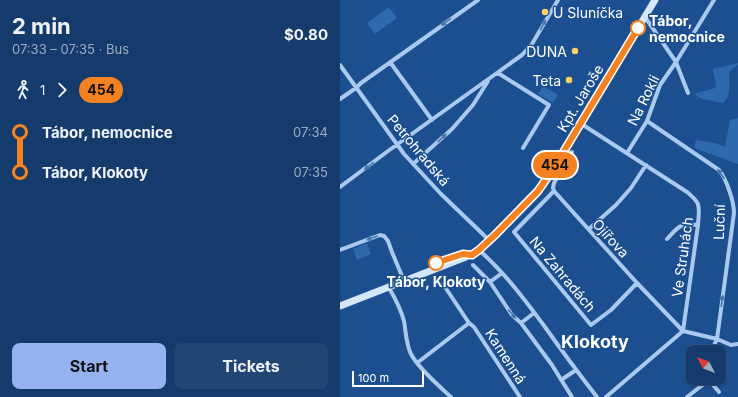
<!DOCTYPE html>
<meta charset="utf-8">
<style>
body{margin:0;font-family:Inter,sans-serif;background:#214673;color:#f1f3f6;height:100vh;display:flex;flex-direction:column;font-size:15px;white-space:nowrap}
*{box-sizing:border-box;margin:0}
p{font-size:13px;color:#9dadc1}
.icon{flex:none;width:22px;height:22px;fill:none;stroke:currentColor;stroke-width:2;stroke-linecap:round;stroke-linejoin:round}
.map{position:relative;flex:1;overflow:hidden}
.drawer{display:flex;flex-direction:column;background:#143b6b;width:340px}
.drawer>*{flex:none}
.badge{padding:0 8px;border-radius:13px;font-size:14px;line-height:26px}
.needle{width:26px;rotate:311deg}
.fabs{position:absolute;left:346px;top:345px;display:grid;gap:8px}
.fabs a{display:grid;place-items:center;width:40px;height:40px;border-radius:8px;background:#143b6b;box-shadow:0 1px 3px #0004,0 0 0 1px #33557e;font-size:20px}
.scale{position:absolute;left:12px;bottom:10px;width:72px;box-sizing:border-box;padding-left:4px;border:2px solid #fff;border-top:0;font-size:11px;line-height:14px;white-space:nowrap;color:#fff;-webkit-text-stroke:3px #1b4f8f;paint-order:stroke}
.map>.badge{position:absolute;translate:-50% -50%;box-shadow:0 0 0 2px #fff}
.legs{display:flex;align-items:center;gap:6px;height:44px;padding:0 12px;font-size:13px}
.legs p{margin-inline-start:auto}
.summary{display:flex;align-items:center;justify-content:space-between;height:68px;padding:0 12px}
h1{font-size:22px;font-weight:700;line-height:30px}
.action{display:flex;gap:8px;margin-top:auto;padding:8px 12px}
.action a{flex:1;height:46px;border-radius:8px;background:#95b2f1;color:#111;font-size:16px;font-weight:700;line-height:46px;text-align:center}
.action a+a{background:#214673;color:#f1f3f6}
ul{padding:0 12px;list-style:none}
li{display:flex;align-items:center;gap:14px;height:40px;font-size:15px}
li i{display:grid;place-items:center;width:6px;height:100%;margin:0 5px;background:currentColor}
li i::after{content:'';width:10px;height:10px;margin:-5px;border:3px solid;border-radius:50%;background:#143b6b}
li p{margin-inline-start:auto}
li:first-child i{background:linear-gradient(#0000 50%,currentColor 0)}
li:last-child i{background:linear-gradient(currentColor 50%,#0000 0)}
main{display:flex;flex:1;min-height:0}
.map>svg:first-child{display:block}
.green{fill:#2e69ad}
.lines{fill:none;stroke-linecap:round;stroke-linejoin:round}
.street{stroke:#a9c9ee;stroke-width:4}
.secondary{stroke:#d6e6fa;stroke-width:7}
.oneway{fill:#4674ac}
.line-1-casing{stroke:#fff;stroke-width:9}
.line-1{stroke:#f58220;stroke-width:6}
.poi-dot{fill:#ffd166;stroke:#1b4f8f;stroke-width:1.5}
.stop-1-dot{fill:#fff;stroke:#f58220;stroke-width:2}
.labels{text-anchor:middle;dominant-baseline:central;stroke-width:3;stroke-linejoin:round;paint-order:stroke}
.poi-label{font-size:14px;fill:#fff;stroke:#1b4f8f;text-anchor:end}
.stop-label{font-size:14px;font-weight:bold;fill:#fff;stroke:#1b4f8f;text-anchor:start}
.street-label{font-size:14px;fill:#fff;stroke:#1b4f8f}
.district-label{font-size:18px;font-weight:bold;fill:#fff;stroke:#1b4f8f}
</style>
<main>
<section class="drawer">
<div class="summary"><div><h1>2 min</h1><p>07:33 – 07:35 · Bus</p></div><b>$0.80</b></div>
<div class="legs"><svg class="icon" aria-label="walk" viewBox="0 0 24 24"><circle cx="13" cy="4" r="2"/><path d="M13 8l-2 6 4 7M11 14l-3 7M7 12l3-4h3l4 4"/></svg>1<svg class="icon" aria-label="forward" viewBox="0 0 24 24"><path d="M9 5l7 7-7 7"/></svg><b class="badge" style="background:#f58220;color:#111">454</b></div>
<ul>
<li><i style="color:#f58220"></i><b>Tábor, nemocnice</b><p>07:34</p></li>
<li><i style="color:#f58220"></i><b>Tábor, Klokoty</b><p>07:35</p></li>
</ul>
<div class="action"><a>Start</a><a>Tickets</a></div>
</section>
<div class="map">
<svg width="398" height="397" viewBox="0 0 398 397">
<rect width="100%" height="100%" fill="#1b4f8f"/>
<path class="green" d="M49,7L57,18L35,34L27,23Z
M398,63V65L389,72C388,84 393,94 383,103L362,99L354,94L375,88L376,86L373,69Z
M203,86L218,95L213,103L198,94Z
M398,118V164L354,148L356,140L375,143L385,147L390,120Z
M27,243L31,254L17,260L13,249Z"/>
<g class="lines">
<path class="street" d="M305,17L336,62L348,93
M50,62L92,120
M0,65L64,154L101,194L150,241
M158,73L209,105L183,148
M0,99L16,88L21,83L138,0
M307,121L379,170C386,178 394,201 394,213L377,339L371,352
M240,123L347,192C362,204 359,207 358,225L343,331L266,397
M232,152L214,183L213,188L214,191L297,283L343,331
M287,153L307,121L320,85L336,62L374,0
M73,164L112,129L133,105L148,81
M0,187L48,151L182,55L192,44L218,0
M214,191L174,232L251,325L271,310L297,283
M249,229L276,205L291,188L306,165
M327,239C339,226 340,223 358,225
M0,250L40,235L44,236L48,241L52,252L64,281
M139,250C165,273 185,300 205,327C222,351 239,374 257,397
M133,265L150,282L172,315L181,323L212,365L232,397
M150,282L162,273
M103,284L129,323
M49,288C55,298 61,310 64,321C66,332 66,344 71,354C78,368 99,386 111,397
M181,323L194,313
M343,331L377,339L391,345L398,344
M77,363L129,323L134,327L180,397
M221,380L236,370
M369,380L379,392
M347,397L369,380L368,378"/>
<path class="secondary" d="M0,306L126,257L139,250L150,241L198,191L204,184L315,0"/>
</g>
<defs><path id="oneway-solid" d="M-6-.8H1V-3.2L6.5 0L1 3.2V.8H-6Z"/></defs>
<g class="oneway">
<use href="#oneway-solid" transform="translate(106 22) rotate(144)"/>
<use href="#oneway-solid" transform="translate(203 25) rotate(-61)"/>
<use href="#oneway-solid" transform="translate(102 138) rotate(-43)"/>
<use href="#oneway-solid" transform="translate(29 166) rotate(143)"/>
<use href="#oneway-solid" transform="translate(381 174) rotate(-125)"/>
<use href="#oneway-solid" transform="translate(32 238) rotate(160)"/>
<use href="#oneway-solid" transform="translate(382 301) rotate(-82)"/>
<use href="#oneway-solid" transform="translate(172 314) rotate(50)"/>
</g>
<g class="lines">
<g class="line-1-casing">
<path id="line-1" d="M96,263L123,254L132,255L139,250L156,234L198,191L215,166L298,28"/>
</g>
<use href="#line-1" class="line-1"/>
</g>
<g class="poi-dot">
<circle cx="205" cy="12" r="4"/>
<circle cx="235" cy="51" r="4"/>
<circle cx="229" cy="80" r="4"/>
</g>
<g class="stop-1-dot">
<circle cx="298" cy="28" r="7"/>
<circle cx="96" cy="263" r="7"/>
</g>
<g class="labels">
<g class="poi-label">
<text x="213" y="12" text-anchor="start">U Sluníčka</text>
<text x="227" y="51">DUNA</text>
<text x="221" y="80">Teta</text>
</g>
<g class="stop-label">
<text x="309" y="20">Tábor,<tspan x="309" dy="16">nemocnice</tspan></text>
<text x="96" y="281" text-anchor="middle">Tábor, Klokoty</text>
</g>
<g class="street-label">
<text transform="translate(240 98) rotate(-59)">Kpt. Jaroše</text>
<text transform="translate(303 100) rotate(-64)">Na Rokli</text>
<text transform="translate(79 150) rotate(50)">Petrohradská</text>
<text transform="translate(379 222) rotate(-88)">Luční</text>
<text transform="translate(271 238) rotate(48)">Ojířova</text>
<text transform="translate(342 257) rotate(-82)">Ve Struhách</text>
<text transform="translate(223 274) rotate(50)">Na Zahradách</text>
<text transform="translate(166 356) rotate(57)">Kamenná</text>
</g>
<g class="district-label">
<text x="255" y="341">Klokoty</text>
</g>
</g>
</svg>
<div class="fabs">
<a><svg class="needle" viewBox="-14 -14 28 28"><path d="M0-13l5 13h-10z" fill="#e53935"/><path d="M0 13l5-13h-10z" fill="#9dadc1"/></svg></a>
</div>
<div class="scale">100 m</div>
<b class="badge" style="left:215px;top:165px;background:#f58220;color:#111">454</b>
</div>
</main>
